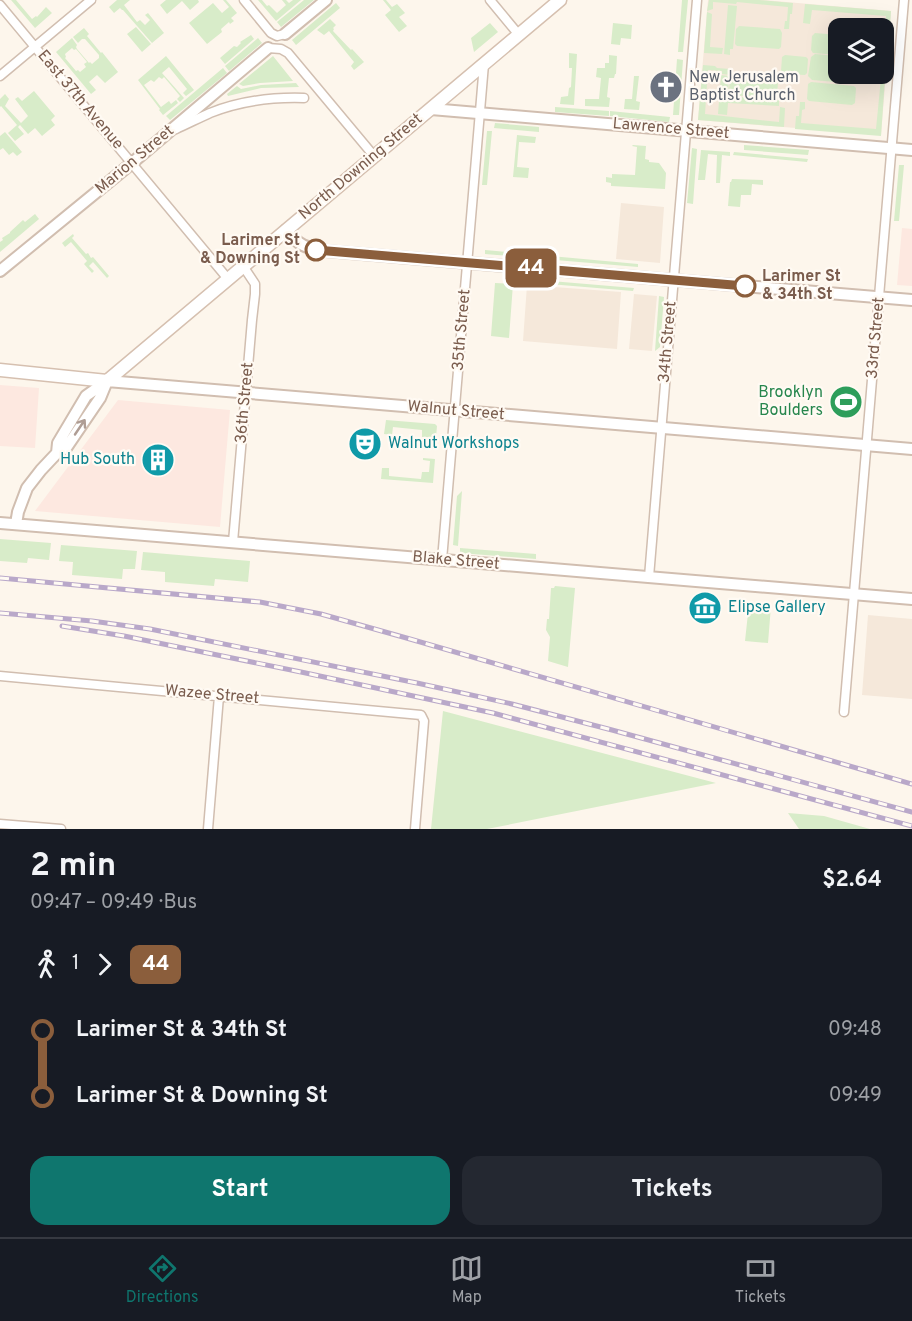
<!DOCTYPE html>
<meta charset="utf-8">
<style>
body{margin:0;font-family:Overpass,sans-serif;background:#242831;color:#f1f3f6;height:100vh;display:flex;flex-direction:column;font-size:22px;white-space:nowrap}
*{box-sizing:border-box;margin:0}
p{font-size:20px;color:#9ea1a6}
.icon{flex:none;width:33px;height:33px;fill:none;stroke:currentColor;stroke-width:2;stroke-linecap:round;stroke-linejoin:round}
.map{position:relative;height:829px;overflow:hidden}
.side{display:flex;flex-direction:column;background:#171b24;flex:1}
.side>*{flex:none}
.badge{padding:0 12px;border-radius:9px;font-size:21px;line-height:39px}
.fabs{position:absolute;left:828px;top:18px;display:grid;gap:12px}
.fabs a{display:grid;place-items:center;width:66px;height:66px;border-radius:12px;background:#171b24;box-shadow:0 6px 24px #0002;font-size:30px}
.map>.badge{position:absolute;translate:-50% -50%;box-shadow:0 0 0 3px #fff}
.legs{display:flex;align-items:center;gap:9px;height:66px;padding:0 30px;font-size:20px}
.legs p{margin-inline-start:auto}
.headline{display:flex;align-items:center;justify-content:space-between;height:102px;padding:0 30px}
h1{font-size:33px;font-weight:700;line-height:45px}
.button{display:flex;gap:12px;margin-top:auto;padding:12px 30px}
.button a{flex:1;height:69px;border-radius:18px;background:#0f766e;color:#fff;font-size:24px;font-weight:700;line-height:69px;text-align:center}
.button a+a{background:#242831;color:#f1f3f6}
ul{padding:0 30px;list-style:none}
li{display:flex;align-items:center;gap:21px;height:66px;font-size:22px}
li i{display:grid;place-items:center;width:9px;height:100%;margin:0 8px;background:currentColor}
li i::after{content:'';width:15px;height:15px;margin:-8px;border:4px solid;border-radius:50%;background:#171b24}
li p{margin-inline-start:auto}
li:first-child i{background:linear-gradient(#0000 50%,currentColor 0)}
li:last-child i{background:linear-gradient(currentColor 50%,#0000 0)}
.menu{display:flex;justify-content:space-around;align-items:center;height:84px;border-top:2px solid #363941;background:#171b24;font-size:16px;color:#9ea1a6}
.menu a{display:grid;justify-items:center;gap:3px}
.menu .selected{color:#0f766e}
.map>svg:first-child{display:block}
.residential{fill:#f5e8da;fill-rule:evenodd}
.commercial{fill:#fde8e0}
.green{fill:#d8ecc9;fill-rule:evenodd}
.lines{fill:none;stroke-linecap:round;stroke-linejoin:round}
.minor-casing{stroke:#d1beb0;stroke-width:11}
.tertiary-casing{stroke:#d1beb0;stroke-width:14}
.secondary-casing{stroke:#d6c0b0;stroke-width:15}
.minor{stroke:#fff;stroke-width:8}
.tertiary{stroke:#fff;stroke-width:10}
.secondary{stroke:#fff;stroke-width:12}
.rail-casing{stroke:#b9a8c9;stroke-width:5}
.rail{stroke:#fffaf3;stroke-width:3;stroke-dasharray:9;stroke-linecap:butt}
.oneway{stroke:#af9d94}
.line-1-casing{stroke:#fff;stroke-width:14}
.line-1{stroke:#8b5e3c;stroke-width:9}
.stop-1-dot{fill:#fff;stroke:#8b5e3c;stroke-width:3}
.labels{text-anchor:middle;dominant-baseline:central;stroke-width:4.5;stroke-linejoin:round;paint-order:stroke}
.worship-label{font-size:16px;fill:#5b616d;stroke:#fffaf3;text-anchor:start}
.street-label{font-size:16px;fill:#7a5c4d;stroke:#fffaf3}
.stop-label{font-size:16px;font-weight:bold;fill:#7a5c4d;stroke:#fffaf3;text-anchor:end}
.leisure-label{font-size:16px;fill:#27864d;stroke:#fffaf3;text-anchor:end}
.culture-label{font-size:16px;fill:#0d838f;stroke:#fffaf3;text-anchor:start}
</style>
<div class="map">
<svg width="912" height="829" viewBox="0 0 912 829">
<rect width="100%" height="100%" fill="#fdf6ec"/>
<path class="residential" d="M708,0H763L891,11L881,135L698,120ZM838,28H884V74H838Z
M621,203L664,207L660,263L616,259Z
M527,285L621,292L617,349L523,341Z
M634,294L657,296L652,351L629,349Z
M868,615L912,619V699L862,695Z"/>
<path class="commercial" d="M902,228L912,229V286L897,285Z
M0,385L39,388L35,448L0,446Z
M118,400L230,410L220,527L35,511Z"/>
<path class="green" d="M11,0H16L32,19L36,16L37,17L46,7L52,13L35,28Z
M117,0H130L124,5L137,22L140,20L145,25L150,20L145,15L148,13L164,33L152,43L123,10H122L120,8L114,13L109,7Z
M166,0H198L199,2L190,10L182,1L167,14L160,5Z
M223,0H226L237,13L231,18L234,21L230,24L229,22L221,29L222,32L207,44L189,23L213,3L222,13L229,7Z
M258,0H262L267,6L269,5L277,13L286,5L282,0H286L289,3L293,0H301L276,21Z
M304,0H314L281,27L277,22Z
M383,0H386L392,7L397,4L405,13L399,17L407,26L399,32L385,15L391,10Z
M682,0H688L683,52H678Z
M709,0H759L793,3L792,14H790L789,29H784L785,21H787L788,7L737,2L736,4L713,2V9L707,11Z
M336,3L340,8L296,45L292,40Z
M805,4L891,11L887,66H884L886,16L812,10L810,24L803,23Z
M728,5L737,6L733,49H730V55L724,54Z
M707,12L712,14L710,47L723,48L722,54L704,53Z
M330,19L336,25L333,28L334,29L333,31L351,50L352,49L364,62L354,70L351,66L354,62L329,31L324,35L317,30Z
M490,23L498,32L474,52L471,38Z
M613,23L632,25L631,39L621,38L620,45L611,44Z
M739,26L780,29L782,33L781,47L779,49L737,46L735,44L736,29Z
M136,27L151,44L142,52L127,34Z
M84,28L89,34L87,36L101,53L102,52L118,72L105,83L97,75L89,82L96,90L91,94L56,52L72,38L77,45L76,47L77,49L89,63L90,62L92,64L99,58V55L85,39H82L78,43L73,37ZM72,48L74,50L76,49L87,62L84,64L86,67L80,72L78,70L76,71L65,58L66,57L65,54Z
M815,33L838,35V55L813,53L811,50L812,36Z
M251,35L254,39L225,64L220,58L234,46L237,47L241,43L240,42Z
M258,38L262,43L229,71L225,66Z
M569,53L577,54L574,105L560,104L561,97L568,96L569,88L571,87L572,68H569Z
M815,54L838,56V63L835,65L834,73L837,75L836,82L812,80L808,76L811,57Z
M609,55L617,56L616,74H615L614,78H609L607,97L610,98L609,107L585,106V99H599L601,78L596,77L597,68H605V63H609Z
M785,55L806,57L808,59L807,73L805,75L783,74L781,71L782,57Z
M166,56L194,90L186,96L183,93L187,89L169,67L162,73L184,98L180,102L177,99L180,96L164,77L162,79L159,77L154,82L151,80L144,85L161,107L169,101L171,104L176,100L178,103L163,115L159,110L160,109L138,80Z
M273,56L293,81L260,83L243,86L239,84Z
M677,59L683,60L679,115H673Z
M703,65L715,66L717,68L730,69V75L722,74V71L708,70L705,114L779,122L780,107L785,108L784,127L698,120Z
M223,68L227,73L170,120L166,116Z
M721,75L729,76L728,96L779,100V106L728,103L727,115L718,114Z
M634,76H639L636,101L640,102L639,110L624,109L625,99H632Z
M732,76L777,79L778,82L777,96L775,98L731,95L729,92L730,78Z
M881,78H885L881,136L795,129L796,116H799L800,102H805V109L802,110L801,123L876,129Z
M811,82L854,86L856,88L855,103L852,105L809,101L807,99L808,84Z
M296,83L299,87L261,88L228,96L227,94L237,86L241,89L261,85Z
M34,91L55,116L51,120L55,125L42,136L35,128L28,134L20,125L18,127L24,134L15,141L8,133L17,125L1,106L0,107V99L5,94L9,99L5,106L21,123L28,116L15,99L18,97L22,101Z
M555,107L609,111V116L555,112Z
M610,111L670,117L669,122L610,116Z
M495,123L539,127V132L494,128Z
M487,131H492L487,185H482Z
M5,132L22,152L17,156L13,152L9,155L3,148L0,150V136Z
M517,135L536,137L535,143L519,142L517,167L529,168L528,178L513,177Z
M633,145L646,146L645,159L649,160V162L659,163L666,173L665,189L611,186V183L606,182V177L612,178V174L635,175L637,147L632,146Z
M744,145L809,150L808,155L744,150Z
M692,148L697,149L693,204L687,203Z
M701,150L730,152V156L722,155L720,183H716L717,155L708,154L705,180H698Z
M734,152L808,159L807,162L733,155Z
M899,165H904L899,221H894Z
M732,179L763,180V185L752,184L751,195H741L740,207L728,206L730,182H731Z
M35,214L39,219L0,252V242L3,240L2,238L10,233V232L23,220L25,222Z
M73,234L74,236L72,238L86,254L88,253L91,258L93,257L109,276L107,278L93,262L89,266L94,271L92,273L84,264L87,261L71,242L65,247L62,243Z
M485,250L638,264V267L485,254Z
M527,279L634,288L633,291L525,282Z
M495,283L513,284L509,338L491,336Z
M659,296L664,297L660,347L655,351Z
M386,420L435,424L437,426L435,449L424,448L425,445L432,446V438L422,437V430L393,427L392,435L384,434Z
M423,458L435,459L433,483L381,479L382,468H389V476L421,479L422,472H429L430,461L423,460Z
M462,491L458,546L453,545L457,496Z
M0,539L51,543L49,560L28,558L27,563L0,561Z
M61,545L137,551L135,569H123L122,579L72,575L73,562L59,561Z
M460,548L536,554V559L460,553Z
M143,552L250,561L248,582L215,579L214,586L165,582V572L141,570Z
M555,586L575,588L568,667L548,661L550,637L546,630L547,619H549L551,588H554Z
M749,604L771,606L768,643L745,641Z
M443,711L716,783L487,829H431Z
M788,813L824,816L870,829H799Z"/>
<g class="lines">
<g class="minor-casing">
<path id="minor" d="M244,0L271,33L277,36L285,34
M490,0L519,35
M0,5L228,279
M268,48L281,49L288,53L374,156
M0,76L91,0
M176,129C187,124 199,118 210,113C240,101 272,97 304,98
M233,542L252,320L255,294V284L243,266
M442,560L484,64
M649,577L697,0
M0,676L421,715L424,721L415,829
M844,712L904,0
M0,824L61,829
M208,829L219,696"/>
</g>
<g class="tertiary-casing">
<path id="tertiary" d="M285,34L326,0
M431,109L912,150
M286,230C299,246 306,248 326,251L912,300
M0,271L132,163L268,48
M107,381L912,449
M57,453L58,443L86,396L107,381
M0,523L912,599
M16,524L18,512L27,488L41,470L57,453L66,448L100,398L107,381"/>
</g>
<g class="secondary-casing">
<path id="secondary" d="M0,370L107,381L560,0"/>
</g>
<use href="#minor" class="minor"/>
<use href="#tertiary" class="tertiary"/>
<use href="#secondary" class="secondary"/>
<g class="rail-casing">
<path id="rail" d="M0,578L260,602L321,614L403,637L912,784
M0,613L92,621L150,629L417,683L512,704L612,730L912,812
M62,626L124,636L301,672L493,713L912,826"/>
</g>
<use href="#rail" class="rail"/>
</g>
<defs><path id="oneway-shaft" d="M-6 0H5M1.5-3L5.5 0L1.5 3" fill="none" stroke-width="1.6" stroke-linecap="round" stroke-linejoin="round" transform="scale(1.5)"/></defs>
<use class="oneway" href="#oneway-shaft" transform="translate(80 427) rotate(-56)"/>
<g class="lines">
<g class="line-1-casing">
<path id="line-1" d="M316,250L745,286"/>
</g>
<use href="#line-1" class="line-1"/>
</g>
<defs>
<g id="church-disc" transform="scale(1.725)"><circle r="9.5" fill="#6b7280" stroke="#fffaf3"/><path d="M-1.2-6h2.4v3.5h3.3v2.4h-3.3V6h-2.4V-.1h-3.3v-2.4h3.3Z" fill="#fff"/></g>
<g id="stadium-disc" transform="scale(1.725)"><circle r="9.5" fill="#2e9e5b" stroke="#fffaf3"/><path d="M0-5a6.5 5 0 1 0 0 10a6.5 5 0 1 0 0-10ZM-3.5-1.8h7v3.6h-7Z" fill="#fff"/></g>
<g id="theatre-disc" transform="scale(1.725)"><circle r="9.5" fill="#0f9aa8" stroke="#fffaf3"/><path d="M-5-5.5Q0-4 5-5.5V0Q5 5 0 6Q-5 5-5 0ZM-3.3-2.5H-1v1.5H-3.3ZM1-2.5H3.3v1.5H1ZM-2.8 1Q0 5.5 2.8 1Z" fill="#fff"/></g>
<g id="building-disc" transform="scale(1.725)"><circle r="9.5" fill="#0f9aa8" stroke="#fffaf3"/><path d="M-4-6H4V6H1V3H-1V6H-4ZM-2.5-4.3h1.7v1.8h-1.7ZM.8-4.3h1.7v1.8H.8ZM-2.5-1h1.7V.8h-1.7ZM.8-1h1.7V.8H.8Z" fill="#fff"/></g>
<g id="museum-disc" transform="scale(1.725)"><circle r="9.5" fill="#0f9aa8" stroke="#fffaf3"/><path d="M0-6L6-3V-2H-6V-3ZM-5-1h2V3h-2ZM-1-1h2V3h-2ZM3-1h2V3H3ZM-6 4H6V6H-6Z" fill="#fff"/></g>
</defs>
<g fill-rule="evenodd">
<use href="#church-disc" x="666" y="87"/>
<use href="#stadium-disc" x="846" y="402"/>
<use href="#theatre-disc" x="365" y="444"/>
<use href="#building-disc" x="158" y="460"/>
<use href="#museum-disc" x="705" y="608"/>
</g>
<g class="stop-1-dot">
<circle cx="316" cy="250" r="10"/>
<circle cx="745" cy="286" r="10"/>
</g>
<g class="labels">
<g class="worship-label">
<text x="689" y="78">New Jerusalem<tspan x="689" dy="18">Baptist Church</tspan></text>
</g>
<g class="street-label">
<text transform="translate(80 100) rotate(50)">East 37th Avenue</text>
<text transform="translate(671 129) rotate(5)">Lawrence Street</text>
<text transform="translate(135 160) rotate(-40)">Marion Street</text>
<text transform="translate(361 167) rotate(-40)">North Downing Street</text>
<text transform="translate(462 330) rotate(-85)">35th Street</text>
<text transform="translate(876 338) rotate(-85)">33rd Street</text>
<text transform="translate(668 342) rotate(-85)">34th Street</text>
<text transform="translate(245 403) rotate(-85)">36th Street</text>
<text transform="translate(456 411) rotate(5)">Walnut Street</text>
<text transform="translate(456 561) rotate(5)">Blake Street</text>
<text transform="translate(212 695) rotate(5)">Wazee Street</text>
</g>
<g class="stop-label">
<text x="300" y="241">Larimer St<tspan x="300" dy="18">&amp; Downing St</tspan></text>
<text x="762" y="277" text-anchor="start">Larimer St<tspan x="762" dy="18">&amp; 34th St</tspan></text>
</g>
<g class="leisure-label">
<text x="823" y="393">Brooklyn<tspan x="823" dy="18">Boulders</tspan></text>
</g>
<g class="culture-label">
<text x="388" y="444">Walnut Workshops</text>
<text x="135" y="460" text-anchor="end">Hub South</text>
<text x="728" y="608">Elipse Gallery</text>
</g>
</g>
</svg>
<div class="fabs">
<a><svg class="icon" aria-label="layers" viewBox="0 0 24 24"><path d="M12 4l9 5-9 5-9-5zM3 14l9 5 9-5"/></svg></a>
</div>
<b class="badge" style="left:531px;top:268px;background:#8b5e3c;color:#fff">44</b>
</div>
<section class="side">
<div class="headline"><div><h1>2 min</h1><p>09:47 – 09:49 · Bus</p></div><b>$2.64</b></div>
<div class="legs"><svg class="icon" aria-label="walk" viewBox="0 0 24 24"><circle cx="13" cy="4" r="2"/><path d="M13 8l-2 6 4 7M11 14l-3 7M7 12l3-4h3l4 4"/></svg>1<svg class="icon" aria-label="forward" viewBox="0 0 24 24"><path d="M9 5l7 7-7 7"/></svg><b class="badge" style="background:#8b5e3c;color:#fff">44</b></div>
<ul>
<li><i style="color:#8b5e3c"></i><b>Larimer St &amp; 34th St</b><p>09:48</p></li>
<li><i style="color:#8b5e3c"></i><b>Larimer St &amp; Downing St</b><p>09:49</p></li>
</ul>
<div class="button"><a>Start</a><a>Tickets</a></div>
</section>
<nav class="menu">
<a class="selected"><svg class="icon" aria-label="directions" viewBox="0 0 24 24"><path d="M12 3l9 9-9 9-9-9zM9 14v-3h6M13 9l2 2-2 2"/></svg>Directions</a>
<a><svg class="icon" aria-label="map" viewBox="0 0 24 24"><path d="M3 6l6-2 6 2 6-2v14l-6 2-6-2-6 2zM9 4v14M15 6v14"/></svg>Map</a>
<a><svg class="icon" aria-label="tickets" viewBox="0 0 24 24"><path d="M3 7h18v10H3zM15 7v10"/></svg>Tickets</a>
</nav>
